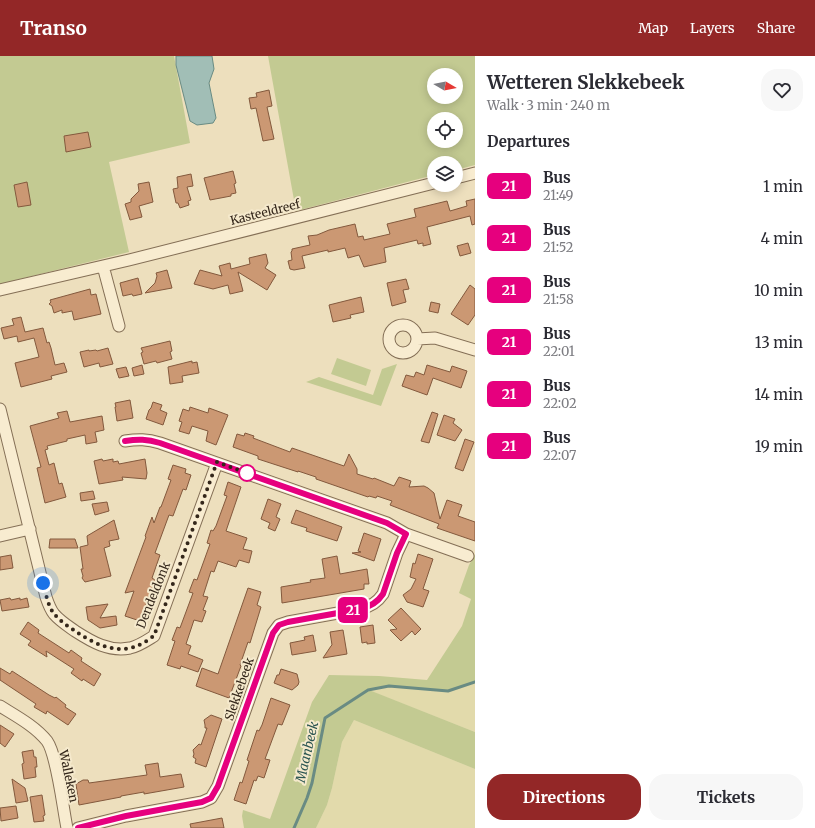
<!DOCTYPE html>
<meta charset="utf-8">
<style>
body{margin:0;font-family:Merriweather,serif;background:#f7f7f7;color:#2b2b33;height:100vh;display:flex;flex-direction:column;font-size:15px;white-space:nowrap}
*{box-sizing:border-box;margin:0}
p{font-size:13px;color:#7c7c81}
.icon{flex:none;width:22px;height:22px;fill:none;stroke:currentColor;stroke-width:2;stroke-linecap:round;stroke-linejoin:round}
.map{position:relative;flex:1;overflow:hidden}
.side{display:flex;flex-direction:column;background:#fff;width:340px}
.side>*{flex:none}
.badge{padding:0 8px;border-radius:6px;font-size:14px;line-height:26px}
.needle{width:26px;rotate:100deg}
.controls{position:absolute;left:427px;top:12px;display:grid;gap:8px}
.controls a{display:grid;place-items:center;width:36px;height:36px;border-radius:50%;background:#fff;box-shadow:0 2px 10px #0003;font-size:20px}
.you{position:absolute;width:20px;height:20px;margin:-10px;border:3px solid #fff;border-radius:50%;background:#1a73e8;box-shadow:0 0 0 6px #1a73e833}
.map>.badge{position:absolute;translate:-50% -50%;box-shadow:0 0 0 2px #fff}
h2{padding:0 12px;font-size:15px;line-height:36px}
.round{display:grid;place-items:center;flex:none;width:42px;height:42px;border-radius:16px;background:#f7f7f7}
.summary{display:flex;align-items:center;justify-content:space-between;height:68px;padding:0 12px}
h1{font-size:19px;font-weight:700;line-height:30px}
.cta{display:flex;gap:8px;margin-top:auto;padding:8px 12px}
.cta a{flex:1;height:46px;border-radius:16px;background:#932727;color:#fff;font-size:16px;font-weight:700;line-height:46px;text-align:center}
.cta a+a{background:#f7f7f7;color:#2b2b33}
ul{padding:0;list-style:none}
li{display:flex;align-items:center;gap:12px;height:52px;padding:0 12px}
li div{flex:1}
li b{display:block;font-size:15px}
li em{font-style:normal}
li .badge{min-width:44px;font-weight:700;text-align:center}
header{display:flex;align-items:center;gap:24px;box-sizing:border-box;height:56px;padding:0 20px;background:#932727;color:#fff}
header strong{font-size:19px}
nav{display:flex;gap:22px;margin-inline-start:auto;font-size:14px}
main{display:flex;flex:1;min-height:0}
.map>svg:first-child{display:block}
.farmland{fill:#e2daab}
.green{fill:#c3ca92;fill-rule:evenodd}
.water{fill:#a1beb6;stroke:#698b83}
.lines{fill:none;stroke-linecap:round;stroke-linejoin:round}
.stream{stroke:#698b83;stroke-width:3}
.building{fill:#cb9873;stroke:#83593d}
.minor-casing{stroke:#846f56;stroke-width:13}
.minor{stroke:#f8ecd0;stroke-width:11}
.line-casing{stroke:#fff;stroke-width:9}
.line{stroke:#e6007e;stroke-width:6}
.walk{stroke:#34271b;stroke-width:4;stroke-dasharray:0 7.2}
.stop-dot{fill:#fff;stroke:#e6007e;stroke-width:2}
.labels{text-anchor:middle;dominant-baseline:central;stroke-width:4;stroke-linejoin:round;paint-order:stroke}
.street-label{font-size:12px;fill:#34271b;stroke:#f5e9cc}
.water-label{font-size:13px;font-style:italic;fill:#2a5451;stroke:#f5e9cc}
</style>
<header>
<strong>Transo</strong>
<nav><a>Map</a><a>Layers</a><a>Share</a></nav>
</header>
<main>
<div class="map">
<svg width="475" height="772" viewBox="0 0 475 772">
<rect width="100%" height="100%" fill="#eddfbd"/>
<path class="farmland" d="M475,626V676L368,634L389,630L448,635Z
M354,664L475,713V772H316L327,749L332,732L342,686Z"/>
<path class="green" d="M0,0H174L190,87L109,106L129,196L0,228Z
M268,0H475V109L456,114V107H434V119L296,155ZM434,19H456V41H434ZM434,63H456V85H434Z
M337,302L371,314L366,330L331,318Z
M397,308L381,350L306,326L319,321L373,339L382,313Z
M475,498V626L448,635L389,630L369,634L475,676V713L354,664L342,686L332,732L327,749L316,772H244L242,760L243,754L270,763L312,646L329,619L379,620L427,624L462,570L471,543L459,537L469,509Z"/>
<path class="water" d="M176,0H212L214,13L209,27L216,62L213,67L197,69L190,65L176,9Z"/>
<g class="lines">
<path class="stream" d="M294,772L307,742L312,727L325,662L368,634L389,630L448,635L475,626"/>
</g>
<path class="building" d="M269,34L272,50L267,51L274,83L263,85L256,52L251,53L249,42L257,41L256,37Z
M88,76L91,91L66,96L64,80Z
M233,115L236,127L234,128L236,137L231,138V140L210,144L204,122Z
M191,118L193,130L187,131L191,144L188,145L189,149L180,152L178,147H176L173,133L178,132L177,121Z
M27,126L31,149L18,151L14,129Z
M149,126L153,146L139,150L142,161L130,164L125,148L131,146V143L139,135L138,128Z
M475,143V168L472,169L470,160L427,171L431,188L423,190V187L418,188L417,184L384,192L386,206L364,211L359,199L348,202L345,192L328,196V194L302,200L305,212L294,214L290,213L288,205L292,204L291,196L292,195V193L310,189L308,180L317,179L329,174L355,168L358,181L363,180L364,184L390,178L387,168L416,161L414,153L447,145L450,155L467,150L466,145Z
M468,187L471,197L460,200L457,190Z
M266,198L268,207L265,212L276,219L267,234L238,216L243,235L230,238L228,229L213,233L194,228L200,214L222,220L219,210L230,207L231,213L250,208L249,202Z
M167,214L172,232L145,237L155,227L157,220L156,217Z
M138,222L142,238L133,240L132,238L123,240L120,227Z
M406,223L409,233L403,234L406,246L392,250L387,227Z
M470,229L475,233V259L468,269L451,258Z
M90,233L91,239L96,238L101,258L74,264L72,255L62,257V254L54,257L52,250L49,248L51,246L50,244Z
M361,241L364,256L350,259L351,262L333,266L329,249Z
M431,246L440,248L438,257L429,255Z
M21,261L25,276L43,272L47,287L49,286L51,292L55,309L64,307L67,316L51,320L52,323L21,331L15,307L39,301L34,282L18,286L17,280L4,283L1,272L14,269L12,263Z
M170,285L172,295L170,296L172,303L157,307L156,305L144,308L141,297L143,296L141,292Z
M108,292L113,308L100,311L99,307L84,311L80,296L89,294V295L96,294L97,295Z
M192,305V307L197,306L199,317L182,320L183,326L170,328L168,311Z
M142,309L144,318L134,320L132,312Z
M427,309L450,316L452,310L467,315L461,332L433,322L427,339L402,330L406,319L414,321L416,316L424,319Z
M126,311L129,320L119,322L116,313Z
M130,344L133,362L117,365L115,351H116L115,347Z
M153,346L162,349L160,354L167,357L163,369L146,363L149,354L151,352Z
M190,351L208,357L209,352L228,359L216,389L206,385L208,375L192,370L189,378L179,375L182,366L179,365L183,353L189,355Z
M67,355L70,366L102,360L104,374L95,376L97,386L86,388L85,379L67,383V385L47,390L48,393L45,394L49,409L54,407L59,428L62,427L66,441L45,447L37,412L41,411L30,370L59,362L57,357Z
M432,356L438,358L429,387L421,385Z
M444,359L455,363L453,367L462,374L455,385L437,379Z
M245,377L254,380L253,382L290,396L292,392L344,410L349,398L357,413V418L373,423L374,422L394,430L399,421L411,425L409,431L424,430L428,432L434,437L440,463L447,444L462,449L458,460L475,466V485L437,472L439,468L390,449L392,445L377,440L376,442L369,440L368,441L316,423V421L298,415V416L258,403V400L233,391L237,378L244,380Z
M465,383L474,386L463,415L455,412Z
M102,403L103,405L113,403V406L118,405L119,408L145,403L147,417L146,423L122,421L123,424L99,428L94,405Z
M173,409L186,413L185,417L191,419L186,434L183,433L173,460L169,459L155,497L160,499L152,522L155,524L140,565L125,560L134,535L125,537L146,481L145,480L152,461L154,467L160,451H161L171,424L168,423Z
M228,426L241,431L226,475L247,482L243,493L252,495L249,507L239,504L236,511L218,505L214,516L211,515L203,540L208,541L203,554L206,555L202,566L194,564L186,588L191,590L188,598L203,604L198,616L181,610L180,613L167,609L175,585L172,584L177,571L180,572L193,537L189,536L194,523L197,524L210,488L207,487L211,474L213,475L216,470L227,440L224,439Z
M93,435L95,443L81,445L80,437Z
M268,443L281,448L276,461L280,463L275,475L268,472L270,467L261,463Z
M107,446L109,455L95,459L92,448Z
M296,454L342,471L337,485L306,475L307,472L291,467Z
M114,464L119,483L109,485L110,490L104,492L111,520L85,526L82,522L83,520L81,513H83L80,491L88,489L87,480Z
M364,477L381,483L374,505L352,497L361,496L358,495Z
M50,483H75L78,492H49Z
M418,498L433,503L423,533L429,535L423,551L407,546L403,539L411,533L416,523L410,521L413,507L415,508Z
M11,499L13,512L0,514V501Z
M337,500L340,518L367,513L369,528H364V533L282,547L281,531L311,526L310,524L325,522L322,503Z
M248,532L261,536L257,549L261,551L250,587L248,586L240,609L241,610L229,642L196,630L202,612L218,618Z
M10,542L11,544L20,542V544L27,542L29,551L2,555L0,544Z
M108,548L100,562L116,560L117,569L100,572L88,564L86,551Z
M401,552L421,573L415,579L412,575L401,585L390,574L397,573L388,564Z
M28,566L39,574L38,577L69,597L71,594L82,602L81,605L101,618L94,630L83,623L82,625L71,617L74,613L46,595L47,601L28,589L31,585L20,578Z
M373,569L375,587L367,588V586L362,587L360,571Z
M343,574L347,598L323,602L331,590L332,589L330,576Z
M313,579L316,595L292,599L290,587L305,584L304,581Z
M0,612L10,618L12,615L49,639L55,642L56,641L66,649L65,651L76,658L68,669L47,655L46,658L34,651L36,648L0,624Z
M281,613L297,618L299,626L298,629L292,634L274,627L277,619H279Z
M271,642L290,649L282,669L278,668L265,703L270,704L264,722L258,720L256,725L254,724L246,748L234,744L240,726L242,727L249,705L247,704L257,674L259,675L262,669Z
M211,659L222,663L206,711L195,707L196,703L193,701L194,698L193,694L199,688L201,689L207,672H205V669L204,664Z
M0,669L14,678L5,691L0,687Z
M33,694L34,701H36L37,711H35L36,721L24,723L22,708L24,707L22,696Z
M158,707L160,721L181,718L184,731L144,738V736L121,740V741L79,749L76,728L83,724H88L89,727L147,719L145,709Z
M12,723L25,732L28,745L16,747Z
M42,739L45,759L43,760L44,765L34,766L30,741Z
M16,750L18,762L1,765L0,752Z
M222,762L224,772H191L190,768Z"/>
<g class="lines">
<g class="minor-casing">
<path id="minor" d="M456,122L475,117
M103,210L119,270
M0,234L129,204L434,127
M389 283a14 14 0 1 1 28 0a14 14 0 1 1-28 0Z
M417,283L435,282L475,294
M0,353L46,541C48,547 50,553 54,558C60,565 68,570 75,575C92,586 109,596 130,592C139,590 146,585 154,580L217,407
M406,478L468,500
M0,480L30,473
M0,650C16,660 35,670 47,685C57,699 63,753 67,772
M78,772L126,760L202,746L211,742L218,730L273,577L279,569L288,566L360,553C370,551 377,547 383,538L397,497L406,478L387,467L160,387C147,383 138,383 125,385"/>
</g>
<use href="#minor" class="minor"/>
</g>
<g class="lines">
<g class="line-casing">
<path id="line" d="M78,772L126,760L202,746L211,742L218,730L273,577L279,569L288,566L360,553C370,551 377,547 383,538L397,497L406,478L387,467L160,387C147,383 138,383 125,385"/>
</g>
<use href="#line" class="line"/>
<path class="walk" d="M43,527C45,535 47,544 50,551C55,562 65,568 75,575C94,588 118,600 141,588C146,586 150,582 154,580L217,406L247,417"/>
</g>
<circle class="stop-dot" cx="247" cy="417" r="8"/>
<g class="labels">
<g class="street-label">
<text transform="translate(265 156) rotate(-14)">Kasteeldreef</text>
<text transform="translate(153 539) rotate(-68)">Dendeldonk</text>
<text transform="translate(239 633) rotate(-71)">Slekkebeek</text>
<text transform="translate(69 720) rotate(78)">Walleken</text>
</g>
<g class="water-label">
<text transform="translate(307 696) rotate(-77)">Maanbeek</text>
</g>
</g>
</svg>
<div class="controls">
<a><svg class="needle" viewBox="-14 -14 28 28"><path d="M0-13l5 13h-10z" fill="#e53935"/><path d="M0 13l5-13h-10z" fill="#7c7c81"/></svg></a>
<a><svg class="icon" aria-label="locate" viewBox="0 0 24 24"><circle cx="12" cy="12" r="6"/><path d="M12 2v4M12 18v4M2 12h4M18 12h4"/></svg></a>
<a><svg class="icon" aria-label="layers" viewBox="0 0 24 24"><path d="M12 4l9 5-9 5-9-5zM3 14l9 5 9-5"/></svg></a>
</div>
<div class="you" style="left:43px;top:527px"></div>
<b class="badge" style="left:353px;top:554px;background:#e6007e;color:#fff">21</b>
</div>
<section class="side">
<div class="summary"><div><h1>Wetteren Slekkebeek</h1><p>Walk · 3 min · 240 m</p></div><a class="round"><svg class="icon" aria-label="heart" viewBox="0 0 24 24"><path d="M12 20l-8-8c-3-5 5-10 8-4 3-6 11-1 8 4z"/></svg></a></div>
<h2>Departures</h2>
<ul>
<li><span class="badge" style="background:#e6007e;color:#fff">21</span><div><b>Bus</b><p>21:49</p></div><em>1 min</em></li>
<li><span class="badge" style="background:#e6007e;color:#fff">21</span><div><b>Bus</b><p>21:52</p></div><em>4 min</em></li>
<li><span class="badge" style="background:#e6007e;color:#fff">21</span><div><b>Bus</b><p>21:58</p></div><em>10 min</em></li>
<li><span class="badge" style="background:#e6007e;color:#fff">21</span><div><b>Bus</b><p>22:01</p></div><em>13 min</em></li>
<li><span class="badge" style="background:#e6007e;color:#fff">21</span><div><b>Bus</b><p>22:02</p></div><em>14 min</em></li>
<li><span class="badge" style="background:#e6007e;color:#fff">21</span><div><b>Bus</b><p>22:07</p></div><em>19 min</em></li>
</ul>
<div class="cta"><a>Directions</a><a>Tickets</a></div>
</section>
</main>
